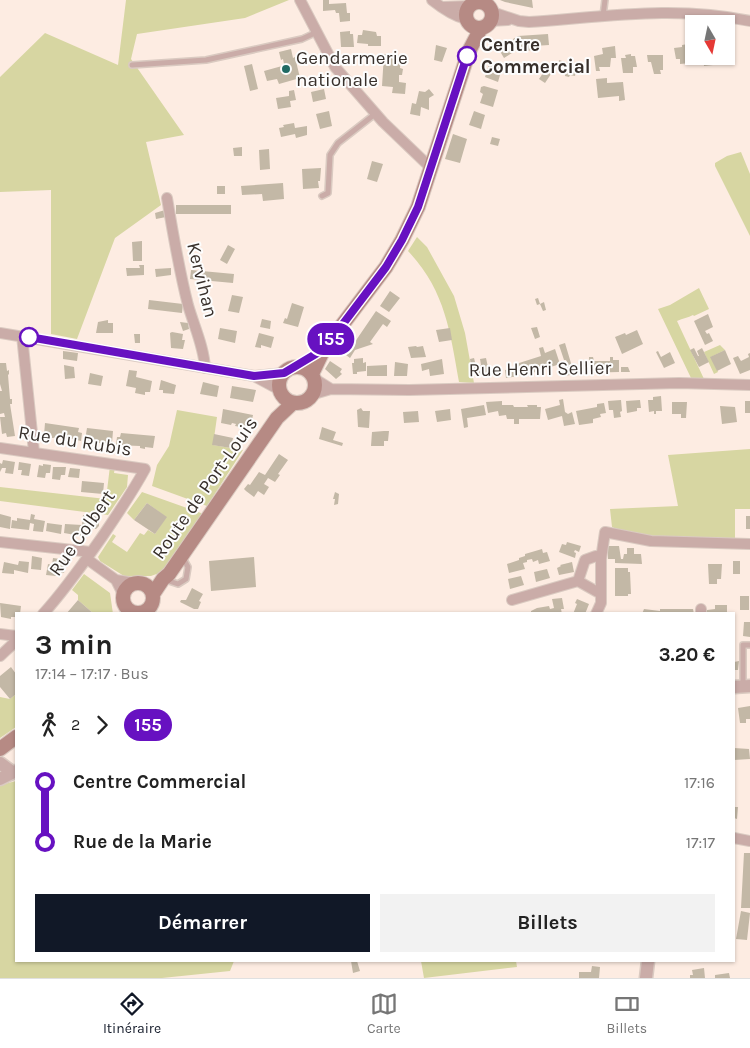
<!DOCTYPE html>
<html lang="fr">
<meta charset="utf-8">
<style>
body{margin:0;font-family:Karla,sans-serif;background:#f2f2f2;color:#222;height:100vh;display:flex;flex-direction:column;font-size:19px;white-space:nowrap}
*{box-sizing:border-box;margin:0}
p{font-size:16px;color:#767676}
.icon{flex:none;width:28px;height:28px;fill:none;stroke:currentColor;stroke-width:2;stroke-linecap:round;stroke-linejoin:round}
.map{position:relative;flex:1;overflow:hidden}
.details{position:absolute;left:15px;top:612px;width:720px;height:350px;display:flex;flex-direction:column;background:#fff;border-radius:0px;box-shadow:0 1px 4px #0004}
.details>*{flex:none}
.badge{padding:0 10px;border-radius:16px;font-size:18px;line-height:32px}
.needle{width:32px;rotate:171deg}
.buttons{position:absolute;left:685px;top:15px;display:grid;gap:10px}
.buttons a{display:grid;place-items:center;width:50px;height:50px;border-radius:0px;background:#fff;box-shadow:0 1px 4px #0004;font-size:25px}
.map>.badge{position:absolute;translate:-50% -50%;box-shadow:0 0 0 2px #fff}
.legs{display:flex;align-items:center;gap:8px;height:55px;padding:0 20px;font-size:16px}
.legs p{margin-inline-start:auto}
.head{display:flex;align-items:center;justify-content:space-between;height:85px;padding:0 20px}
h1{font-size:28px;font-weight:700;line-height:38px}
.primary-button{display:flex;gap:10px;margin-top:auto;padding:10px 20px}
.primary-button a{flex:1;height:58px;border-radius:0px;background:#111827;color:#fff;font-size:20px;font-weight:700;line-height:58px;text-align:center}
.primary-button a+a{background:#f2f2f2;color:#222}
ul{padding:0 20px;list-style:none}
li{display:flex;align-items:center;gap:18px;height:60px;font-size:19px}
li i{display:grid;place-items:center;width:8px;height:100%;margin:0 6px;background:currentColor}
li i::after{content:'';width:12px;height:12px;margin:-6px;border:4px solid;border-radius:50%;background:#fff}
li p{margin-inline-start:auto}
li:first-child i{background:linear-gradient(#0000 50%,currentColor 0)}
li:last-child i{background:linear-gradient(currentColor 50%,#0000 0)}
.tab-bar{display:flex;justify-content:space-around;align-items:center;height:70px;border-top:1px solid #e0e0e0;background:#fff;font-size:14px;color:#767676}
.tab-bar a{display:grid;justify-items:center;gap:2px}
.tab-bar .selected{color:#111827}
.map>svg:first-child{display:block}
.green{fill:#d7d6a2}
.building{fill:#c3b8a6}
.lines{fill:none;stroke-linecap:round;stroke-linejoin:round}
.service-casing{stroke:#dacac1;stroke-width:8}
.minor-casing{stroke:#dacac1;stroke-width:12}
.tertiary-casing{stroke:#dacac1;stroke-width:15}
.secondary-casing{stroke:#dacac1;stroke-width:16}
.service{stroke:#caaca8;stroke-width:5}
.minor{stroke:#caaca8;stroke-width:10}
.tertiary{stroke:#caaca8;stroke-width:12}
.secondary{stroke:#b68a84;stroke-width:14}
.line-1-casing{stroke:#fff;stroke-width:11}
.line-1{stroke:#6711c1;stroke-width:8}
.stop-1-dot{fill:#fff;stroke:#6711c1;stroke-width:2.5}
.poi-dot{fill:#206a63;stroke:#fdfdfd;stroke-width:2}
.labels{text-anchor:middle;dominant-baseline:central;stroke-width:4;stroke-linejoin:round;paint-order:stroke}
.stop-label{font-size:19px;font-weight:bold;fill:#38302b;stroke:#fdfdfd;text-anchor:start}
.poi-label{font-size:19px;fill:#38302b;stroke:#fdfdfd;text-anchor:start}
.street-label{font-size:19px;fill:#38302b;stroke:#fdfdfd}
</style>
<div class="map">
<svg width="750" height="978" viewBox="0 0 750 978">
<rect width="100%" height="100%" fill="#fdece2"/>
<path class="green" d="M126,0H289L245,18L137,34L131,59L184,135L146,142L161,205L115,238L77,339L51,334V190L0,192V77L45,33L118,65Z
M741,152L750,174V236L715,166V163L727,156Z
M417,237L427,247L454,296L465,333L474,383L459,382C450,331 445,290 408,251Z
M699,288L709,309L694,316L693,315C688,318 683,318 677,321L704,379L691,378L658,309L670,305Z
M720,345L725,350L711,357L718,372L714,374L704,352Z
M177,410L217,417L213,445L243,450L207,506L152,486L157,465L169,446Z
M750,449V509H735V539L635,537L612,527L610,509L678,506L668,455Z
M110,466L115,467L114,473L128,475L127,487L108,515L0,501V487L106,499Z
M142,492L201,513L202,518L162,572L151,576H124L100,561L98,557L113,534L116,536L112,542L127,552L140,533L144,535L148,530L155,534L166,517L147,503L134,520L127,513Z
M84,574L110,593L113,614H94L78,600V595L72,590Z
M16,694V727L0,738V697L10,699Z
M16,781V961H234L230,971L162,978H0V785Z
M421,961H516L517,967L424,978Z"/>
<path class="building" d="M323,0H329V4L346,3L347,13H350V21L340,22L339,13H336L335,10L323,11Z
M500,0H532L533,8L505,2Z
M363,30L376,32L377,36H381V46H368V44L357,43L358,35H362Z
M350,31V34H353L354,47H341L340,32Z
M548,34L549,45L534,46V50L526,51V47L516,48L513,39L518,36Z
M510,41L515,51L504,58L498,48Z
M688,44L691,63L680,64V59H676L674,48L682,47V45Z
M436,45L447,48L442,62L434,60Z
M615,46L616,58H611L610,67H599L600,71H596L594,56L603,54L602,48Z
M291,49L293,58L295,57L300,78L279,84L277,79L267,81L264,71L282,66L284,64L283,59L281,60L279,52Z
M384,54L401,55L400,68L403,69L402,75H399V82L406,83L405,94L392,93L393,87L382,86Z
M631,54V56H635L637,67H633V73H623L621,58H626L625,55Z
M647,55H663V70H660L661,74H654L651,62H648Z
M703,56H717V57L712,58L713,65L704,66Z
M559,60L577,66L575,76L570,75L569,77L565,76V73L557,71Z
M252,64L258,89L250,91L244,66Z
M489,64L502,68L498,82L485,77Z
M545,70L551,74L545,83L539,79Z
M607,78V83L623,82L625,100L619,101V96L598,98L596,79Z
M484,86L498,90L493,107L480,103L483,94L480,92L481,87Z
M324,89L326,99L313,102L311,92Z
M429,89L434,95L429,98V110L421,107L420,116L410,114L412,103L416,104L419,91L425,92Z
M294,90L296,100L290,101L291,107L278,109L276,98L289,96V91Z
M329,111L332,126L320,129L316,114Z
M474,111L485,115L481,129L469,125Z
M294,123L295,128L307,126V135L296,138L295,134L281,137L279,128L284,127L283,125Z
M453,134L467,139L460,163L445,159Z
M492,137L500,139L498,146L490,144Z
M242,147V156H234L233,148Z
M269,149L270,169L260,170L259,150Z
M372,161L383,164L377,182L367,179Z
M321,168L320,181H318L319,188L303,189L302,169Z
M283,183L284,199L263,201L262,194L242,195L241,186Z
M217,186H225V194H217Z
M176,205H231V214H176Z
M165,210L166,217L156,219L155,213Z
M142,241V261H133L132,242Z
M228,245L235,249L227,264L220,260Z
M139,265H144V275L127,276L126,268H140Z
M171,268V275L156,277L155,269Z
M191,270L234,274L233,283L190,279Z
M390,291L400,298L389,312L380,306Z
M232,295L243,297L239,313L228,311Z
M538,298L540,304L544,302L546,310L543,311L540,304L537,305L535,299Z
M149,300L183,304L182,313L148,309Z
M292,303L304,307L298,327L283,323L285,318L287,319Z
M376,311L391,321L387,327L383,324L370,342L373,344L355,350L350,358L346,355Z
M708,314L713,327L705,331L707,334L709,333L713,341L705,345L694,321Z
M262,319L271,321L270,329L260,327Z
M108,320V323H113V333H96L98,322Z
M180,322L188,323L189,329L183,331Z
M537,327L540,337L535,339L531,328Z
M220,328L237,331L235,343L218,339Z
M450,328L452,340L439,342L436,330Z
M637,330L643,344L622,354L615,337L625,333L626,335Z
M172,332L183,334L182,340H185L183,349L171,348L170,333Z
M259,333L274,337L271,348L261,345V348L255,347Z
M134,334H140V343H135Z
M565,343L573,370L582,369V361H589V357H593L594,361H610V357H613V360H619V372L580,373L565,376L562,366L568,364L566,360H564L559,345Z
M416,346L417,347L423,346L426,357L411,358L408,347Z
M543,347L545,353L555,349L560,364L529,374L528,373L520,376L516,364L541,356L539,348Z
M694,348L698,356H699L697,351L702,348L709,362L699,367L690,350Z
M725,350L731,364L717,371L710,357Z
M63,351L78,353L77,361L63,359Z
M658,351L661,357L670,352L675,363L664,368L656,352Z
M750,353V370L740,374L733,358L738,356L741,361L749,357L748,354Z
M363,358V363L366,362V371L357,372V374H353L352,363H354V359Z
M474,358L476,366L481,365L480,359L486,358L489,372L472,375L470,359Z
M442,359L444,374L430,376L429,369L422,371L421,364Z
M330,361L342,369L340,372L342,374L336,379L325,369Z
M395,362L408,364L407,376H394Z
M0,363H6L7,371L9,370V374L8,375L10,399H12V404H10L15,436L7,437L6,433L2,434L0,417H5L4,413L0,414V391H2L0,384Z
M64,365L74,367L75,378L65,379Z
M387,365V376H367V366Z
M621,367H628L630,372H621Z
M517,368L518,376L506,378L505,370Z
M129,370L137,371L136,377L152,381L150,392H145V395L135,393L136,388L126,386Z
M90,373L103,376L101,386L88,384Z
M161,380L176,385L174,394L163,393V390H159Z
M203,382L219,386L217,397L200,394Z
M232,386L256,390L253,402L230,398Z
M661,396L662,411H656V414H654V411L649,412L648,400H653V397Z
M563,399L565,412L568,414L572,412L575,424L564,426L562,416L548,420L545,409L560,405L559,400Z
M621,400L622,411L620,412L621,417L614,418L613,410H609L608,401Z
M640,400L641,408H637V411L627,413L626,401Z
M502,401V405H513L514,407H528L527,405H537V407H541L540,419H519V424H514V419H507L506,415L499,416L498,411L488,413L486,402Z
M745,401H750V413H745Z
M672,402H687L686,418H681V414H672Z
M604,403L606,413L600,414L601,417L593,419V423L579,425L576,411L597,407V404Z
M484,405L486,415L467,418L468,427L464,428L461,409Z
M720,406L735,407L737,422L722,424Z
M361,408L363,411H370L369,428L358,427L357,410Z
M223,409L253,415L251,424L246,423V428L235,426L236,424L232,423L231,425L221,423Z
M450,409L451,420L437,422L435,411Z
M418,411L419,422L404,423L403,412Z
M45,423L79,428L78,432L82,433L81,441L69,438L65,439V437L52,438V436L44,435Z
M322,427L336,432L333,440L343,443L342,446L319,439Z
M87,428L113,431L112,443H94V441L85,440Z
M384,431H389L388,441H384V446H371L372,432Z
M121,433L155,436L153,448L145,447V449L140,448V446L116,445L117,437H120Z
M214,434L233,438L231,448L212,445Z
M279,454L288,460L278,474L280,475L275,482L268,478L264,484L269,487L264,495L258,491L254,497L246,491L244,489L248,484L250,485L259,472L265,475Z
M3,460L15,462L13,474L5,473L6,468H2L0,472V463L2,464Z
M19,462L31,464L29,476L21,475L22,470H18Z
M43,464L51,465L50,473H46L45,478L37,477L39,465L43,466Z
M53,467H66L65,475H61L60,480L52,479Z
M70,468L80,469L79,478L68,477Z
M82,481L104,483L103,494L81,492Z
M335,492L339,494L338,504L334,505L335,499H333Z
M147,503L167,517L155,534L134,520Z
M0,514L11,517L10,529L0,527Z
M31,514L35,515L34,519L45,521L43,532L33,531L34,524L30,523L29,530L11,528L12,520L17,521V518L30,520Z
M83,515L99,517V526L96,529L82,527L81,536L64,533L65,524L82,525Z
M746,516H750V529H746Z
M47,523L62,525L61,534L46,531Z
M567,542L581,546L579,552L575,550L574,552L576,553L575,558L559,552L562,544L566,545Z
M608,546H619L621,559H623L624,554H627V548H634V554H641L642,564L615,563V559H608Z
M542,549L543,553L547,552L550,561L539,564L538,560L533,562L532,559L527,560V562L523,563L525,569L509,573L507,564L519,560V558L525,556V554Z
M32,556L42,558L41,570L31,569Z
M254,557L256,587L211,591L209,561Z
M53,558L67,560L64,573L56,572V576L46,575L48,564L52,565Z
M19,561L29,562L28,573L14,570V574L2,573L4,562L18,565Z
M733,561H740V574H733Z
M572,562L574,572L559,575L557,568L561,566L560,565Z
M708,564H722L721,579H717V584H709Z
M615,568H628V572H630L631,594H628V596H615Z
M547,569L550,578L536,582L534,572Z
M521,576L524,585L510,589L508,579Z
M192,588L203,594L199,601L201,602L198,609H194L180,602L181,600H186Z
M740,596H749V610H740Z
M562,598L564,609H561L562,614H531V611L537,608L549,606L550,609L554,608L552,599Z
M577,599L589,604L585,614H573L577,604L575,603Z
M78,600L94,614H66Z
M0,603L21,606L20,614H16V617H11V619L1,617Z
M715,605H727V614H707V610L715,609Z
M644,609L660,611V609H693L694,614H642Z
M744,622H750V637L743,636Z
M739,661L738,670H734V662Z
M11,667L16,674V694L10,699L0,687V676Z
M750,706V719H746V723H740L738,708Z
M734,748L749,749L750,759L734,760Z
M734,807H738L737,819L734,818Z
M744,853H750V908H741Z
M741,911L750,913L747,940L736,939Z
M351,961H357L360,971L353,973Z
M592,966L600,967L599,978H579V972H591Z
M704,968L705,978H690V975H693L692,970Z
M729,973L730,978H715V975Z"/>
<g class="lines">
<g class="service-casing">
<path id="service" d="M603,16L605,0
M132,65L206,60L302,39L317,32
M322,196L328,193L330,155L338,143L375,114
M166,580L178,584L186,579L188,567L183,558
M743,686V645H750"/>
</g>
<g class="minor-casing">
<path id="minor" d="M300,0L335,67L383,122L431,168
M432,0C442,8 454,16 466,19
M442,7L469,6
M492,12L519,21L529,22C603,17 676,5 750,21
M490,21L508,20
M167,198C173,234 179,270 188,305C194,326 204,347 205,368
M0,333L254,376L284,373
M22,336L34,452
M254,376L280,390
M315,379L331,389
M314,394L331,389L409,390L679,383L750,385
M0,448L145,469C132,493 117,515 102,537C83,564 65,590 43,614
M0,542L91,552
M87,559L116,580L134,583
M601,559L605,532L651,541L750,544
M116,580L123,594
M512,600L578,581
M701,609V614
M145,611L147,614
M596,614L601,603V559L596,556L585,560L578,581L601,594
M0,634L16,636
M0,656L16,641
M734,838L750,841"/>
</g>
<g class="tertiary-casing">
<path id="tertiary" d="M734,687L750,686
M0,763L12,772
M0,779L16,771
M646,978L648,961"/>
</g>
<g class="secondary-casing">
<path id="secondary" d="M466 15a13 13 0 1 1 26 0a13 13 0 1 1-26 0Z
M279 385a18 18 0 1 1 36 0a18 18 0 1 1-36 0Z
M312,374L324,349L386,267L402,240L418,207L469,51L481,28
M123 598a15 15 0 1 1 30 0a15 15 0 1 1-30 0Z
M153,594L163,579L169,574L277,418L293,403
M0,749L16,737"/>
</g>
<use href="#service" class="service"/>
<use href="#minor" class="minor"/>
<use href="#tertiary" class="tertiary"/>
<use href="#secondary" class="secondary"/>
</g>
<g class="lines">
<g class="line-1-casing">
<path id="line-1" d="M29,337L254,376L284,373L324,349L386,267L402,240L418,207L467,56"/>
</g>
<use href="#line-1" class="line-1"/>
</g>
<g class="stop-1-dot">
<circle cx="467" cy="56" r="9"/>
<circle cx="29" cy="337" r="9"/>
</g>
<circle class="poi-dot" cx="286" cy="69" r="5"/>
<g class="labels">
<g class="stop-label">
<text x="481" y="45">Centre<tspan x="481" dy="22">Commercial</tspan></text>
</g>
<g class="poi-label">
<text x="296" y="58">Gendarmerie<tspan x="296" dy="22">nationale</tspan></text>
</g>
<g class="street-label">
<text transform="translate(202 280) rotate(76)">Kervihan</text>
<text transform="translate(540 369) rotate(-1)">Rue Henri Sellier</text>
<text transform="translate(75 441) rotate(9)">Rue du Rubis</text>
<text transform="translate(205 488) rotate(-55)">Route de Port-Louis</text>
<text transform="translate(82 533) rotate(-55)">Rue Colbert</text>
</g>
</g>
</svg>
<div class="buttons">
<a><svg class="needle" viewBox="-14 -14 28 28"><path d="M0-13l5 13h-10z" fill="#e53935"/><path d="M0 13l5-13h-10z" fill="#767676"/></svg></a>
</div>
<b class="badge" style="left:331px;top:339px;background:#6711c1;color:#fff">155</b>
<section class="details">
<div class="head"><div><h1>3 min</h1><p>17:14 – 17:17 · Bus</p></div><b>3.20 €</b></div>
<div class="legs"><svg class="icon" aria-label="walk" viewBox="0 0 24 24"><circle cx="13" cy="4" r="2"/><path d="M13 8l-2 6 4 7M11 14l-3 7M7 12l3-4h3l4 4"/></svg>2<svg class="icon" aria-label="forward" viewBox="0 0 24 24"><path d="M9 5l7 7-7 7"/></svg><b class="badge" style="background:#6711c1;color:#fff">155</b></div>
<ul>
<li><i style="color:#6711c1"></i><b>Centre Commercial</b><p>17:16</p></li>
<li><i style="color:#6711c1"></i><b>Rue de la Marie</b><p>17:17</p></li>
</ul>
<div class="primary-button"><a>Démarrer</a><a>Billets</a></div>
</section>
</div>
<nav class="tab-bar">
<a class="selected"><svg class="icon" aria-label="directions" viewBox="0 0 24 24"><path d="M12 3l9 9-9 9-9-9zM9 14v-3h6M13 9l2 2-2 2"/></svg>Itinéraire</a>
<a><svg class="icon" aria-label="map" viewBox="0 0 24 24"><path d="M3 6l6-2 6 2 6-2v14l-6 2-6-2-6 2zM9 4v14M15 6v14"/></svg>Carte</a>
<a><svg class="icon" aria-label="tickets" viewBox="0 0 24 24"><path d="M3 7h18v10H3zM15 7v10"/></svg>Billets</a>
</nav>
